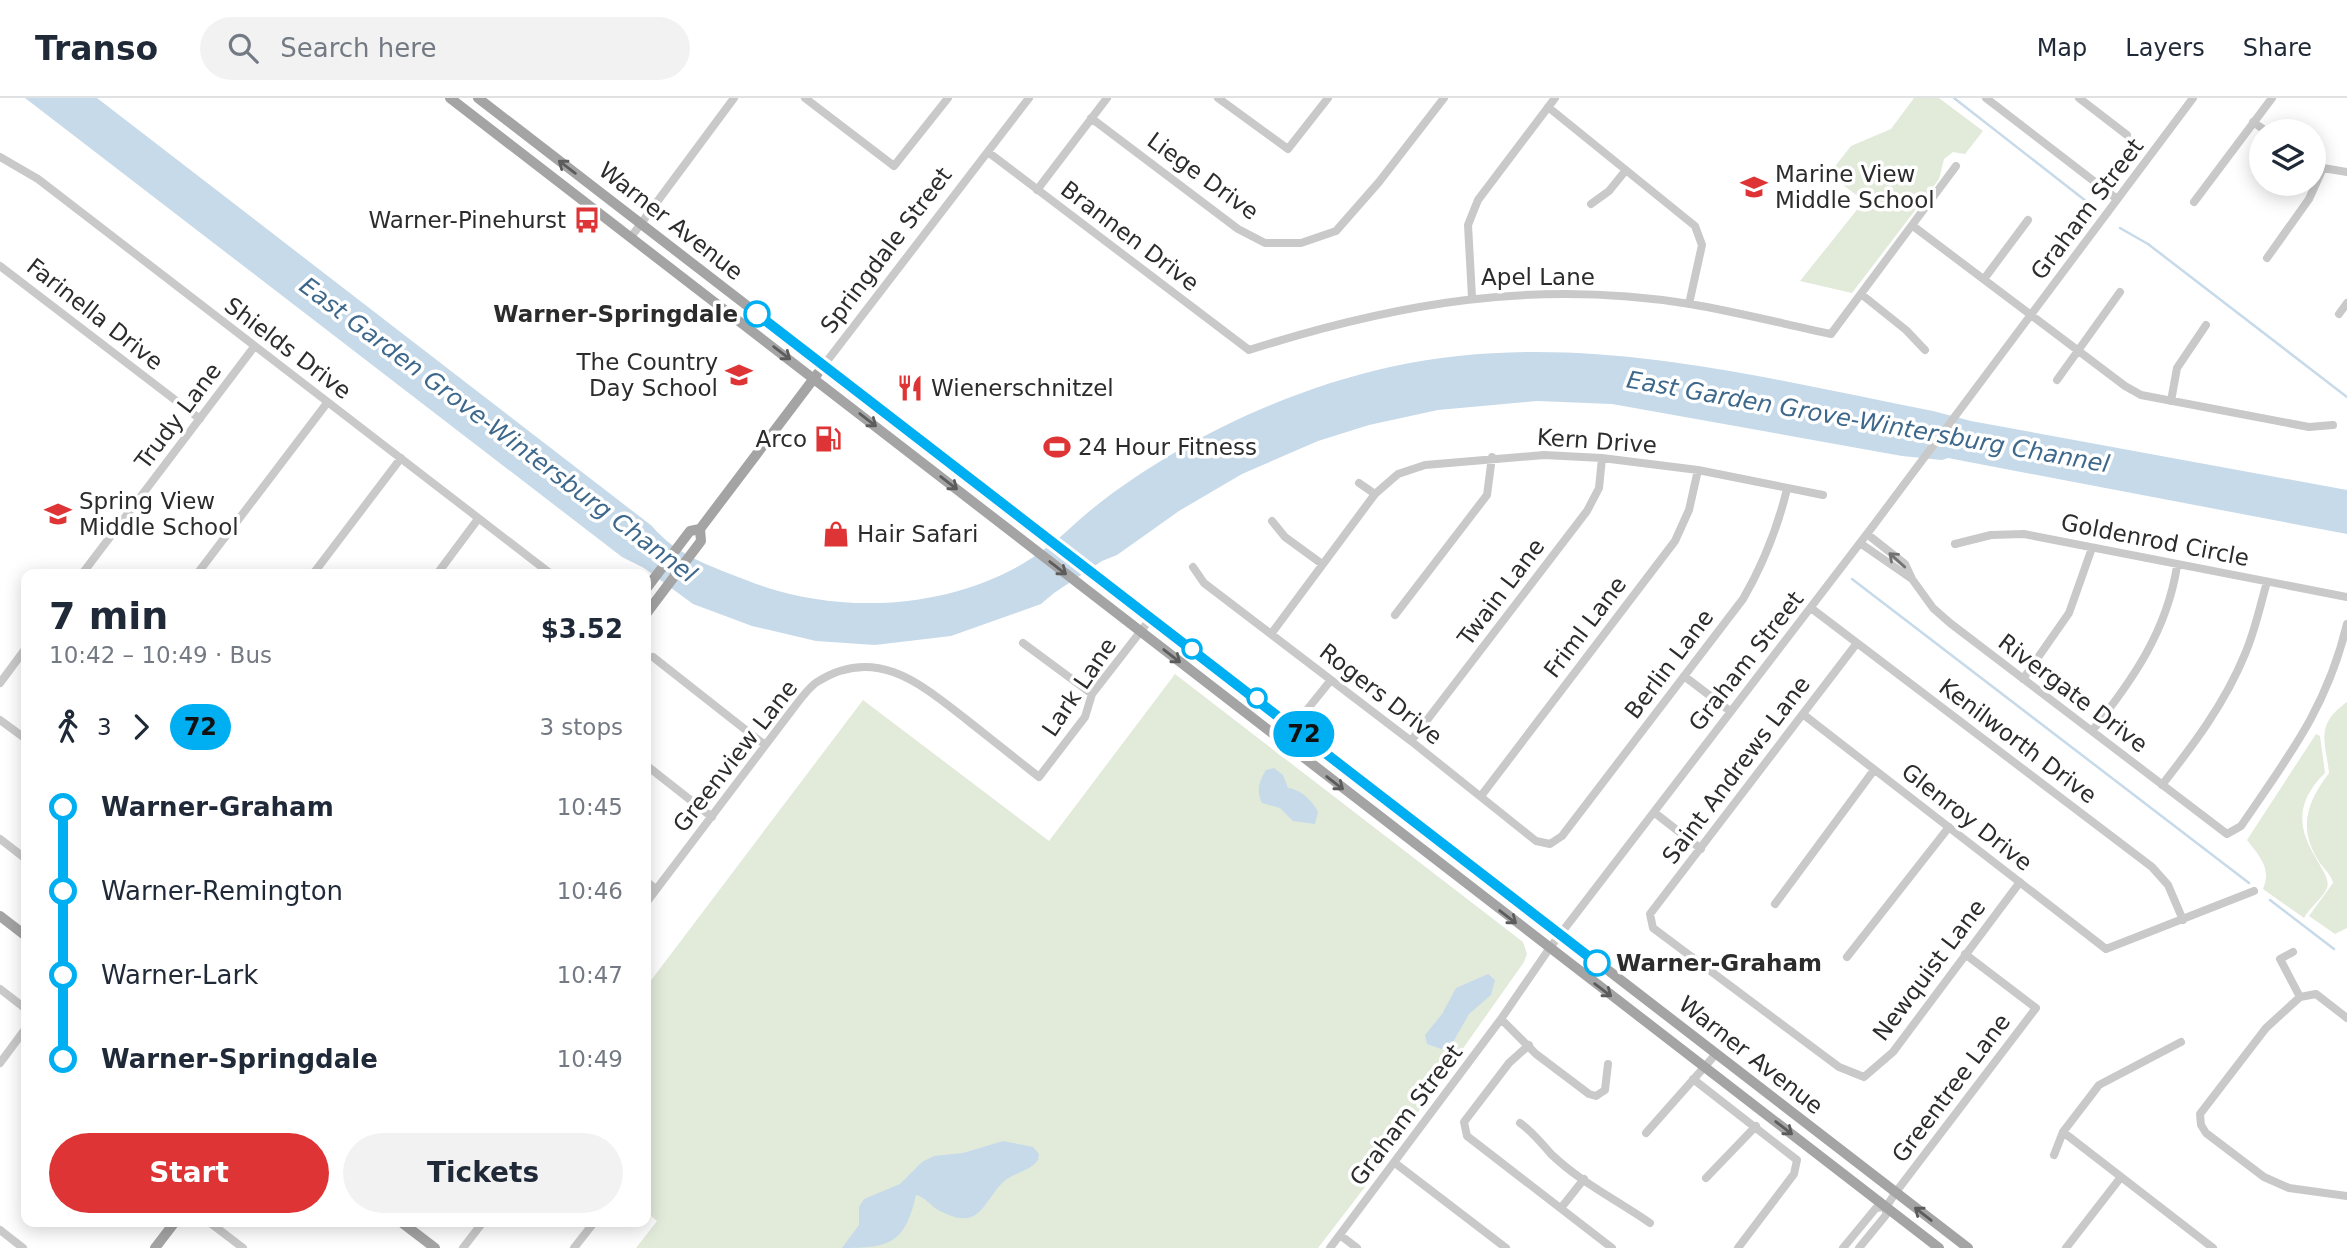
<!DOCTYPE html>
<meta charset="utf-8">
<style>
body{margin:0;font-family:"DejaVu Sans",sans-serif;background:#f2f2f3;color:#1f2937;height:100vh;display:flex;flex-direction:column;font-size:26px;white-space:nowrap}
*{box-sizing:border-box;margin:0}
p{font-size:23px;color:#747a83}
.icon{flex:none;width:38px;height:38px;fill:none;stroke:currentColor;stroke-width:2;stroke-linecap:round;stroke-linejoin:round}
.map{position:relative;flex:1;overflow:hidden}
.panel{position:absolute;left:21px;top:471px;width:630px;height:658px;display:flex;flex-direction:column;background:#fff;border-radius:14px;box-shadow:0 4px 18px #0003}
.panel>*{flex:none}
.badge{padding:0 14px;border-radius:23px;font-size:24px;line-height:46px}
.fabs{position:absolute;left:2249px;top:21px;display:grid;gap:14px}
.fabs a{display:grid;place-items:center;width:77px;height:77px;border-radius:50%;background:#fff;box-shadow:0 4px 18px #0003;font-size:35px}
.map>.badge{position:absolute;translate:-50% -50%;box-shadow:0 0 0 4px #fff}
.legs{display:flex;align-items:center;gap:10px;height:77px;padding:0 28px;font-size:23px}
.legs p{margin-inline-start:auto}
.overview{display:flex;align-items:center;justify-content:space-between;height:119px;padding:0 28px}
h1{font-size:38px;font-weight:700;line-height:52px}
.cta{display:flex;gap:14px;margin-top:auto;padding:14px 28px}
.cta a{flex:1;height:80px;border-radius:42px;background:#de3435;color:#fff;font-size:28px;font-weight:700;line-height:80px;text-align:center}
.cta a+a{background:#f2f2f3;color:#1f2937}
ul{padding:0 28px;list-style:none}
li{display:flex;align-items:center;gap:24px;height:84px;font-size:26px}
li i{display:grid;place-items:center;width:10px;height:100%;margin:0 9px;background:currentColor}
li i::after{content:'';width:18px;height:18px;margin:-9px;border:5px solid;border-radius:50%;background:#fff}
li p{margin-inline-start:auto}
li:first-child i{background:linear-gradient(#0000 50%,currentColor 0)}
li:last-child i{background:linear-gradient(currentColor 50%,#0000 0)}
header{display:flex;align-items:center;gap:42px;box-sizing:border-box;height:98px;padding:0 35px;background:#fff;border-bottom:2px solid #e0e1e3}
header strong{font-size:33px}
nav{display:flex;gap:38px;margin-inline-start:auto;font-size:24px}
.search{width:490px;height:63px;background:#f2f2f3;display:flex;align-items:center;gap:18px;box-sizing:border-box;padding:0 24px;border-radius:38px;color:#747a83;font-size:26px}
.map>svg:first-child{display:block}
.green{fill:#e2eada}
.water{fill:#c7dae9}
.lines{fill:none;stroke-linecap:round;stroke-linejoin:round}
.stream{stroke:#c7dae9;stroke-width:2.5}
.minor{stroke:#c9c9c9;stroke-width:8}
.major{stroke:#a4a4a4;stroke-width:10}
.oneway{stroke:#5c5c5c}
.oneway2{stroke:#737373}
.line-1-casing{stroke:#fff;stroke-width:16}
.line-1{stroke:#00aff2;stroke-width:10}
.stop-1-dot{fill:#fff;stroke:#00aff2;stroke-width:3.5}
.labels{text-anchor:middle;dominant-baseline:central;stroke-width:7;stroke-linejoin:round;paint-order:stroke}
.poi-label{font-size:23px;fill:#2c2c2c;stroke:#fff;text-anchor:start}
.street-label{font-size:23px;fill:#2c2c2c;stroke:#fff}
.stop-label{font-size:23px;font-weight:bold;fill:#2c2c2c;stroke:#fff;text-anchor:end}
.water-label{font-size:24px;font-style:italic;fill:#3e688b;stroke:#fff}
</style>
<header>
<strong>Transo</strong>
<div class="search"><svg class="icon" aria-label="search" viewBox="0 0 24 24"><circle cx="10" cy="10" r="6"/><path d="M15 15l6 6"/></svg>Search here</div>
<nav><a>Map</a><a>Layers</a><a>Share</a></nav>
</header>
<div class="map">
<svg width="2347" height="1150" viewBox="0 0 2347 1150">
<rect width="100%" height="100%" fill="#fff"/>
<path class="green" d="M1914,0H1939L1983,33L1965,56L1953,54L1944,61L1939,81L1852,195L1800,183L1864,103L1829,76L1851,48L1891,31Z
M1175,576L1523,844L1527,856L1524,864L1368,1085L1318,1150H636L657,1123L646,1114V889L863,602L1049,743Z
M2347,604V830L2335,836L2309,818L2333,785C2331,776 2323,770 2318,762C2298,730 2307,704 2329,675C2326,645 2314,627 2347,604Z
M2316,636L2320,638L2325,675C2269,729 2335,769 2327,790C2323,800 2309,810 2304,820L2263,791C2272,770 2259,758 2247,742Z"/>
<path class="water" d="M25,0H97L652,428C677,458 711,468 746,482C833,517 942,513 1024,465C1044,453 1062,438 1078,423C1108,396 1145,372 1179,352C1243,315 1318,285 1390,269C1574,229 1753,278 1933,313L1971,323L2347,392V436L1948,360L1942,362L1902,358L1612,306L1537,303L1438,312L1369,327L1318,343L1242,376L1179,413L1117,457L1102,463L1054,495L1041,506L951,538L875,547L816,543L752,528L693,506L644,470L622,459Z
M1274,670L1283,677L1288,690C1300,691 1313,703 1318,714L1315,726L1293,723L1280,710L1262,705C1256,693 1259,683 1266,672Z
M1488,876L1495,882L1491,897L1469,916L1453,944L1441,951L1427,946L1425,937L1442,916L1456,890Z
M1003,1043L1033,1049L1039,1056L1038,1062C1031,1073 1012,1075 1002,1085C981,1108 979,1134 938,1112C931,1108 925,1099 916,1097C905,1146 889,1150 842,1150L859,1127V1109L864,1101L900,1086L922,1064L934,1058L963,1055Z"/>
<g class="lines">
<path class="stream" d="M1954,0L2091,107
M2120,130L2148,146L2347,299
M1852,481L2249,785
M2270,802L2334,851"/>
<path class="minor" d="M805,0L894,68L948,0
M1218,0L1288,51L1328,0
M1986,0L2117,101
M2079,0L2127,37
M1548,9L1695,128L1702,147L1689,206
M1091,20L1238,131L1265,145H1301L1336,133L1379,84L1444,0
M2253,24L2266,33
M988,54L1249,252C1397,205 1534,181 1690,206C1737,214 1784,226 1831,236L1956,68
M0,59L38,81L551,476
M2314,64L2323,70L2347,74
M1037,92L1107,0
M2194,104L2272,0
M1591,106L1609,93L1626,72
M1913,128L2125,288L2141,297L2309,329L2333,327
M631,139L734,0
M2267,160L2309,101L2323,70
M0,168L200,321
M1984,181L2028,122
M1861,196L1906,232L1925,252
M1472,199L1468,127L1478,102L1555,0
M2339,216L2347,205
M824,267L1029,0
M2057,282L2120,194
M2171,303L2177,270L2206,227
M1359,385L1375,396
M1272,423L1285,439L1322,466
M1860,445L1912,481L1905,466L1867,436
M1955,446L1991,437L2024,436L2347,499
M1193,469L1204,485L1411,643L1536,743L1550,746L1562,738L1743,501C1764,465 1777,432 1787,391
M82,476L254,249
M197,476L327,305
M313,476L401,360
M437,476L478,421
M1912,481L1933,510L1950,525L2227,736L2241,728C2288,659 2327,610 2347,526
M1811,510L2152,769L2168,787L2183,822
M1395,517L1487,397L1492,359
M1271,536L1375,396L1398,376L1425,367L1544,357L1602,360L1698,372L1823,397
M1023,545L1092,596
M1857,545L1650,816L1653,830L1839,969L1864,979L1893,954L2020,784
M653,559L765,647
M1684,578L1730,613
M2023,581L2069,515L2092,450
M0,585L26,550
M1804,617L2106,851L2254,793
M0,622L26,641
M2092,633C2132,583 2167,533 2177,468
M1411,643L1587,413L1599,390L1602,360
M1281,644L1331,582
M646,667L712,719
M2162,687C2194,646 2225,605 2245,556C2255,533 2260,508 2267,484
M1481,698L1675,443L1689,412L1698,372
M1655,715L1701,751
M0,741L26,761
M646,783L656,791
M646,805L792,612C799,603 808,590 817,584C876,546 922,587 967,622C991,641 1015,660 1039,679L1085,619L1092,596L1151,520
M1775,806L1874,672
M2293,854L2280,861L2300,899
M1847,859L1949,729
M0,891L26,911
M2300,899L2266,930L2200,1016L2201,1027L2206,1035L2264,1079L2289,1090L2347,1098
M2300,899L2316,896L2347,920
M1501,921L1536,956L1589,996L1596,998L1605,992L1608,966
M1529,947L1509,965L1464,1024L1467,1038L1612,1150
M0,965L26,930
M1693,981L1797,1062L1794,1076L1738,1150
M1520,1025C1533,1034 1541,1045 1551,1056C1580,1084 1617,1102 1650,1125
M2063,1034L2213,1150
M1646,1035L1715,957
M2054,1057L2063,1034L2099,987L2181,944
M1395,1065L1506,1150
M1706,1080L1756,1028
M1561,1110L1584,1081
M209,1124L243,1150
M0,1132L23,1150
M1340,1137L1357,1150
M463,1150L483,1124
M574,1150L592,1127L587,1124
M1330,1150L1501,921L1549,851L1873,428L2193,0
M1843,1150L1876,1110L1886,1109
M1859,1150L1886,1117V1109L1896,1094L2036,910L1965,856
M2066,1150L2121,1079"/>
<path class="major" d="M450,0L1939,1150
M478,0L1968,1150
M646,491L690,433L700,431L818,275
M646,516L701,443L700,431
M0,818L26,838
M401,1124L435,1150
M155,1150L175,1124"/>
</g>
<defs><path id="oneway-shaft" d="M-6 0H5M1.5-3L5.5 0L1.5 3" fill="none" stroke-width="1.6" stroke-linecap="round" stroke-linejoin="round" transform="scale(1.75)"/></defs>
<g class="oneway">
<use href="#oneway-shaft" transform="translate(567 69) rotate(-143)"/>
<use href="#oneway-shaft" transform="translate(782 255) rotate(37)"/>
<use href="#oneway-shaft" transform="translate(868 322) rotate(38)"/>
<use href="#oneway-shaft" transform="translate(949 385) rotate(38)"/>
<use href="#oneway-shaft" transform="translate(1058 470) rotate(38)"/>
<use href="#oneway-shaft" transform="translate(1172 558) rotate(38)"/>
<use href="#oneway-shaft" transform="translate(1335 685) rotate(38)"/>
<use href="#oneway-shaft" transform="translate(1508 819) rotate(38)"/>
<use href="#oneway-shaft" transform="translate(1603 892) rotate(37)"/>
<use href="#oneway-shaft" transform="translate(1784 1030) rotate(38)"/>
<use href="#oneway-shaft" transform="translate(1923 1116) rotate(-142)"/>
</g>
<use class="oneway2" href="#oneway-shaft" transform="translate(1897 462) rotate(-138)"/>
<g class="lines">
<g class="line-1-casing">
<path id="line-1" d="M757,216L1597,865"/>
</g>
<use href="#line-1" class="line-1"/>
</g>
<defs>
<g id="school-bare" transform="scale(2.1)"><path d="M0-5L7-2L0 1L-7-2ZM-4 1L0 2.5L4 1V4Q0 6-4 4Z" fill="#de3435" stroke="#fff" stroke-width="2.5" paint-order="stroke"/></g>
<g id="bus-bare" transform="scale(2.1)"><path d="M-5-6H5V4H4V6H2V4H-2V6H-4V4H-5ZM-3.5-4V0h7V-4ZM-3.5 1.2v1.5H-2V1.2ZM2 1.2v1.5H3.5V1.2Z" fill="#de3435" stroke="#fff" stroke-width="2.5" paint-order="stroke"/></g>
<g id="restaurant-bare" transform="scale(2.1)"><path d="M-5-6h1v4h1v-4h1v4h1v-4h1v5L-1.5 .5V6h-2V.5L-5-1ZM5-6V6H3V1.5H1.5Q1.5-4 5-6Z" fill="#de3435" stroke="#fff" stroke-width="2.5" paint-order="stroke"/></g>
<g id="fuel-bare" transform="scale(2.1)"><path d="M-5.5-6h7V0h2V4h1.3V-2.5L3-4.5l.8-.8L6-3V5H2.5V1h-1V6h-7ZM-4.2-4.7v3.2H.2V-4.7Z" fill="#de3435" stroke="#fff" stroke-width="2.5" paint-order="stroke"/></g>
<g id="stadium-bare" transform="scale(2.1)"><path d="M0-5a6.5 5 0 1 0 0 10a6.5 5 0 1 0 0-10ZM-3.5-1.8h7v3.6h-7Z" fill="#de3435" stroke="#fff" stroke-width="2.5" paint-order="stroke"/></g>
<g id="shop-bare" transform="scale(2.1)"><path d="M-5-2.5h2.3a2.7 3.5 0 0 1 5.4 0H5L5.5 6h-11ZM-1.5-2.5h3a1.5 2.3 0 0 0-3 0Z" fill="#de3435" stroke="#fff" stroke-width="2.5" paint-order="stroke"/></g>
</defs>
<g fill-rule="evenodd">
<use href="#school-bare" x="1754" y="89"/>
<use href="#bus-bare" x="587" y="122"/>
<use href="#school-bare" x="739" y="277"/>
<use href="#restaurant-bare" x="910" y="290"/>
<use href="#fuel-bare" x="828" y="341"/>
<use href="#stadium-bare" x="1057" y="349"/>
<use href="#school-bare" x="58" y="416"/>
<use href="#shop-bare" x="836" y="436"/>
</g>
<g class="stop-1-dot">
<circle cx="757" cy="216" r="12"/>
<circle cx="1192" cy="551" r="9"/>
<circle cx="1257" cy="600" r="9"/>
<circle cx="1597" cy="865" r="12"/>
</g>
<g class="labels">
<g class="poi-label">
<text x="1775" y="76">Marine View<tspan x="1775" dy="26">Middle School</tspan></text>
<text x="566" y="122" text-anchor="end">Warner-Pinehurst</text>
<text x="718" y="264" text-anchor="end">The Country<tspan x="718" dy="26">Day School</tspan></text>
<text x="931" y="290">Wienerschnitzel</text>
<text x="807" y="341" text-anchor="end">Arco</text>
<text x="1078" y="349">24 Hour Fitness</text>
<text x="79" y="403">Spring View<tspan x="79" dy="26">Middle School</tspan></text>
<text x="857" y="436">Hair Safari</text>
</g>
<g class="street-label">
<text transform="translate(1203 78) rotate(36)">Liege Drive</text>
<text transform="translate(2087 111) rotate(-53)">Graham Street</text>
<text transform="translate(671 123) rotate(38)">Warner Avenue</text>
<text transform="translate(1130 138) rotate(37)">Brannen Drive</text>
<text transform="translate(886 152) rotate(-53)">Springdale Street</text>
<text x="1538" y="179">Apel Lane</text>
<text transform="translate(95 216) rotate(38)">Farinella Drive</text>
<text transform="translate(288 250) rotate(37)">Shields Drive</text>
<text transform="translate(178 318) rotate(-53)">Trudy Lane</text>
<text transform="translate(1597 343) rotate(4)">Kern Drive</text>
<text transform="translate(2155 442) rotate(11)">Goldenrod Circle</text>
<text transform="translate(1501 494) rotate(-53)">Twain Lane</text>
<text transform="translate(1585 529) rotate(-53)">Friml Lane</text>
<text transform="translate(1746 563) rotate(-52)">Graham Street</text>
<text transform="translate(1669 566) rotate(-53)">Berlin Lane</text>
<text transform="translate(1079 589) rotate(-56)">Lark Lane</text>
<text transform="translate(2073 595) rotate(37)">Rivergate Drive</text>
<text transform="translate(1381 596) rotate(38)">Rogers Drive</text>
<text transform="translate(2018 643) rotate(37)">Kenilworth Drive</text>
<text transform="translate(735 658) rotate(-52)">Greenview Lane</text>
<text transform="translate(1736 672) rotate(-53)">Saint Andrews Lane</text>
<text transform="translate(1967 719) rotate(38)">Glenroy Drive</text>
<text transform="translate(1929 872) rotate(-53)">Newquist Lane</text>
<text transform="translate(1751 957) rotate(38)">Warner Avenue</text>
<text transform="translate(1951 990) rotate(-53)">Greentree Lane</text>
<text transform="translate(1406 1017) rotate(-53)">Graham Street</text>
</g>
<g class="stop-label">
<text x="738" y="216">Warner-Springdale</text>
<text x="1616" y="865" text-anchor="start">Warner-Graham</text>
</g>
<g class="water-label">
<text transform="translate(1868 324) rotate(10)">East Garden Grove-Wintersburg Channel</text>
<text transform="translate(498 332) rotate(37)">East Garden Grove-Wintersburg Channel</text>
</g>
</g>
</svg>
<div class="fabs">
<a><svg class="icon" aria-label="layers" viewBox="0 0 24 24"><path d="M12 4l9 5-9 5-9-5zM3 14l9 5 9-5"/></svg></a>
</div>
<b class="badge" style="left:1304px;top:636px;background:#00aff2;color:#111">72</b>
<section class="panel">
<div class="overview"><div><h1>7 min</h1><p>10:42 – 10:49 · Bus</p></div><b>$3.52</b></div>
<div class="legs"><svg class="icon" aria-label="walk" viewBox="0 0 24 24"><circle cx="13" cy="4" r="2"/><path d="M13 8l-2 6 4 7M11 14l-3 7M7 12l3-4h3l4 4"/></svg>3<svg class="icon" aria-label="forward" viewBox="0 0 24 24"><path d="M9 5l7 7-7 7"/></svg><b class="badge" style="background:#00aff2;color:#111">72</b><p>3 stops</p></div>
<ul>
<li><i style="color:#00aff2"></i><b>Warner-Graham</b><p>10:45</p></li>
<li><i style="color:#00aff2"></i><span>Warner-Remington</span><p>10:46</p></li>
<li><i style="color:#00aff2"></i><span>Warner-Lark</span><p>10:47</p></li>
<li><i style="color:#00aff2"></i><b>Warner-Springdale</b><p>10:49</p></li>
</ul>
<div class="cta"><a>Start</a><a>Tickets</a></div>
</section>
</div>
